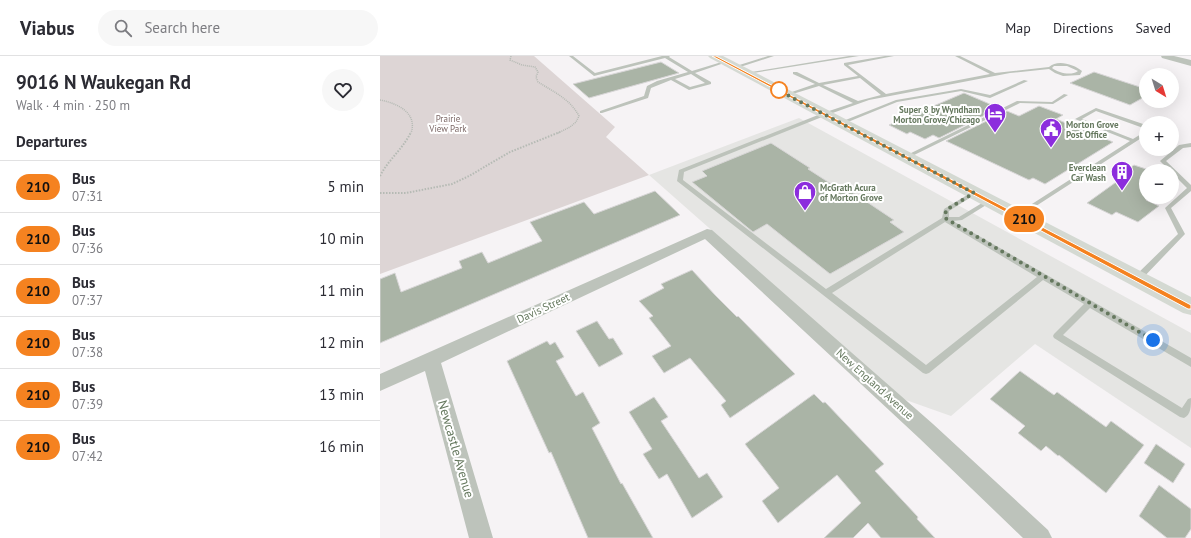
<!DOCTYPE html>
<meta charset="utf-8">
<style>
body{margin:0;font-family:"PT Sans",sans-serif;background:#f7f7f7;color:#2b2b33;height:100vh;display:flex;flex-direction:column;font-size:15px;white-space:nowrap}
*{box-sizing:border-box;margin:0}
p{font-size:13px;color:#7c7c81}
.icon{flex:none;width:22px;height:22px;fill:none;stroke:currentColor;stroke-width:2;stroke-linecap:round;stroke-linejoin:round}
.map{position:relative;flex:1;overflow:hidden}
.sheet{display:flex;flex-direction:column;background:#fff;width:380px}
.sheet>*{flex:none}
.badge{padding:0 8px;border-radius:13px;font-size:14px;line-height:26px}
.needle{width:26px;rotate:142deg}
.tools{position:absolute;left:759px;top:12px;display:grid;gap:8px}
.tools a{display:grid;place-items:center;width:40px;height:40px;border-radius:50%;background:#fff;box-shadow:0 4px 16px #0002;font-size:20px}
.you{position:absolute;width:20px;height:20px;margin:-10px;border:3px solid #fff;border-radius:50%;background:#1a73e8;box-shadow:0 0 0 6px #1a73e833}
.map>.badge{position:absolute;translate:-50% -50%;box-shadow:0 0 0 2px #fff}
h2{padding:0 16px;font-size:15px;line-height:36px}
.round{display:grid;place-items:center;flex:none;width:42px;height:42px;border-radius:21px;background:#f7f7f7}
.headline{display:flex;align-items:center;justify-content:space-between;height:68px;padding:0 16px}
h1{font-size:19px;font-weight:800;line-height:30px}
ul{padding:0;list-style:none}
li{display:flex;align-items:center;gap:12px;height:52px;padding:0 16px;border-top:1px solid #e1e1e2}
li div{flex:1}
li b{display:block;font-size:15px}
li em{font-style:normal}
li .badge{min-width:44px;font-weight:700;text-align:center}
header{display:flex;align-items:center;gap:24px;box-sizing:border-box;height:56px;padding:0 20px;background:#fff;border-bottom:1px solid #e1e1e2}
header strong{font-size:19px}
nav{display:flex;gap:22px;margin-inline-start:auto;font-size:14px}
.search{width:280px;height:36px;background:#f7f7f7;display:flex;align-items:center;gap:10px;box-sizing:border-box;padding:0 14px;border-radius:22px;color:#7c7c81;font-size:15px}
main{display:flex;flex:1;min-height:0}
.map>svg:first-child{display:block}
.built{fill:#e5e5e3}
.green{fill:#ddd5d5}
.building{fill:#aab4a6;stroke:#d8d6d7}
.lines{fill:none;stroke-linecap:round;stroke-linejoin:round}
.path-far1{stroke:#b5bab4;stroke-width:1.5;stroke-dasharray:1 1;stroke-linecap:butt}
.path{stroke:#b5bab4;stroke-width:2;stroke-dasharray:1.5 1.5;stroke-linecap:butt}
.lane{fill:#bdc3bb;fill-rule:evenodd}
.street{fill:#bdc3bb;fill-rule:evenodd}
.primary{fill:#d4d9d2;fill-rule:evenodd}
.line{fill:#f58220;stroke:#fff}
.walk{stroke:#65785e;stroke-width:4;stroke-dasharray:0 7.2}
.stop-dot{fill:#fff;stroke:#f58220;stroke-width:2}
.labels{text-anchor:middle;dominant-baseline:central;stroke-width:4;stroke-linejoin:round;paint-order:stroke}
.far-poi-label{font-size:9px;font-weight:bold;fill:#65785e;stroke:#fff;text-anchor:end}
.far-park-label{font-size:9px;fill:#7b6765;stroke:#fff}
.street-label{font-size:11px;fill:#65785e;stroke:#fff}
.near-street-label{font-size:13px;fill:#65785e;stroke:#fff}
</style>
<header>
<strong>Viabus</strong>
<div class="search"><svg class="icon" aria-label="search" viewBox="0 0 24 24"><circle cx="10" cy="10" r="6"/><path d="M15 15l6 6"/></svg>Search here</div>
<nav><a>Map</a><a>Directions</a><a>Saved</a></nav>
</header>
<main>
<section class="sheet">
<div class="headline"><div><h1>9016 N Waukegan Rd</h1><p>Walk · 4 min · 250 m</p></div><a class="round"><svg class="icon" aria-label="heart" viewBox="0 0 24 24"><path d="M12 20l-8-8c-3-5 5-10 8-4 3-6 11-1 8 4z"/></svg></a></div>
<h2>Departures</h2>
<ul>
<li><span class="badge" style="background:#f58220;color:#111">210</span><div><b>Bus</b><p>07:31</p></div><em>5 min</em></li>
<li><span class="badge" style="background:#f58220;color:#111">210</span><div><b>Bus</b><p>07:36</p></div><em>10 min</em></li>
<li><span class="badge" style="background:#f58220;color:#111">210</span><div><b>Bus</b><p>07:37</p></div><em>11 min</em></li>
<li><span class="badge" style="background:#f58220;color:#111">210</span><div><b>Bus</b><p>07:38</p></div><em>12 min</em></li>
<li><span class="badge" style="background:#f58220;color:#111">210</span><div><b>Bus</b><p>07:39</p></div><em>13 min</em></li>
<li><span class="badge" style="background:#f58220;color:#111">210</span><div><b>Bus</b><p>07:42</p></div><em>16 min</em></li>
</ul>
</section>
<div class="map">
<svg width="811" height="482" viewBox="0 0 811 482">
<rect width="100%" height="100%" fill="#f6f3f5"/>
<path class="built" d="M419,62L811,277V392L655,288L571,360L523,343L269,119Z"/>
<path class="green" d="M0,0H154L235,71L226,81L269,119L0,218Z"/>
<path class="building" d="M281,6L299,17L209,42L193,28Z
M714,16L766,33V40L750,49L690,27Z
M584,37L619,52L559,82L553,79L545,83L530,76L527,78L509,69Z
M659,50L683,59L676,63L733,86L665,128L653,122L649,124L566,85L627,55L639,60Z
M391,87L430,112L428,113L459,133L464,131L490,148L514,164L510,166L524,176L450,218L387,168L373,176L312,126L327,120L322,115Z
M754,109L766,113V144L779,150L758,166L736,156L732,159L707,147L739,124L735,122Z
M275,135L300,159L0,287V223L15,217L21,236L82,212L79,205L102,196L108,207L162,185L150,166L204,146L214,158Z
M312,214L335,239L357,261L358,260L415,318L350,362L341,349L346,345L310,302L284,317L272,300L291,290L269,262L273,260L259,245L284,232L281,228Z
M217,265L229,283L233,282L243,298L219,311L196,275Z
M167,285L170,289L175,286L184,301L176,305L196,340L203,336L220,367L212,372L241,428L242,427L273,482H208L171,396L169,397L127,305Z
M640,315L674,339L677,336L726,371L731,365L764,389L726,437L679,399L678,400L666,390L661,395L638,377L645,370L610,343Z
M434,338L443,347L445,346L504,408L495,415L538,461L537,463L555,482H501L488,467L473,482H444L481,447L457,419L398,467L382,445L399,432L365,388Z
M274,341L288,361L281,365L319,422L327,417L343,441L312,462L287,418L279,423L263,398L272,393L249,356Z
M776,388L805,408L793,427L764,407Z
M779,429L811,453V473L805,482H787L759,460Z"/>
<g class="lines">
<path class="path-far1" d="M131,0L130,4L142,9L155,11L158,16L156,21L158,26C174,36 190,43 199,60L196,66L190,71L178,77
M0,44C17,47 38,57 31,77"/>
<path class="path" d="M0,120C8,104 23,93 31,76
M0,137H26L72,128L89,120L130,96L180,76"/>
<path class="lane" d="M189,0H193L215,17L282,0H290L289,1L312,15L345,5L347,6L315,17L331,26V28L309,34L291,24L271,32L268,42L222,57H220V55L264,40L267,30L277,25L308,16L285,2L214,20ZM311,18L325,27L310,31L295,23Z
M388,0H394L357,12L353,11Z
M469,0H479L367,18L365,17Z
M505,0H514L468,9L506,38L610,18L575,0H580L615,17L669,11C677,3 694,8 702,15L700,19L683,20L675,17L669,13L630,17L489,44L447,59L304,116L303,124L446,233L562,162L564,153L592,136H596V138L569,155V161H579L607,144H611V146L582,164L573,165L811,302V311L710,252L683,279L802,352L808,343L811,342C811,350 811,359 804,362L800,361L674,282L673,280L674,278L704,248L663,224L549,317L546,318L543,317L297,125L299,114L443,57L473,47L439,30L406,40V38L435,28L413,18V16H417L439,27L478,20L464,9V7ZM674,10H687L698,15C691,20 679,17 672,12ZM480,22L501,39L478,45L443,29ZM565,166L657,221L546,309L452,237Z
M644,24L648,25L610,42L581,35L517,46L463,68L458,67L516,44L581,33L610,39Z
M684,38L688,39L673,48L640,47L528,102L523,101L637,45L672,46Z
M716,52L766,69V73L716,55L702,63L753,83L766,75V79L639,161H635V159L750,85L695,63Z
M811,87V91L803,92L786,105L811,129V135L791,152L805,178L760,225H754L753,223L754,221L798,178L785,152L807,132L792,117V115H790L780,105L799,89Z"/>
<path class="street" d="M781,0H794L811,4V10L782,2Z
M327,173L332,174L553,368L668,474L672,482H643L539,382L325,183L61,307L113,482H89L45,315L0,335V318Z"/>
<path class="primary" d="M328,0H343L811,241V259L803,257L330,2Z"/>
</g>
<path class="line" d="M332,0H336L811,249V253H808Z"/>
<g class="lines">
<path class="walk" d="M399,34L394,32L594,137L566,154L565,162L773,284"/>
</g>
<defs>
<g id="hotel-pin" transform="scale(1.15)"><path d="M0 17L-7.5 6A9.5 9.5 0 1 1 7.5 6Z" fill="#8c2ddd" stroke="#fff"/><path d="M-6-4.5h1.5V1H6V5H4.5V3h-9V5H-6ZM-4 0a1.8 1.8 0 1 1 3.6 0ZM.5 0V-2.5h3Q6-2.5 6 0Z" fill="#fff"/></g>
<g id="civic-pin" transform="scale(1.15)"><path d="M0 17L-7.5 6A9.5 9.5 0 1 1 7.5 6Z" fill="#8c2ddd" stroke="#fff"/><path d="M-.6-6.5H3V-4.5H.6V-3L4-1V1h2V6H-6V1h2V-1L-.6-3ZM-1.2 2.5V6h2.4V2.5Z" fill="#fff"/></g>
<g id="building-pin" transform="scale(1.15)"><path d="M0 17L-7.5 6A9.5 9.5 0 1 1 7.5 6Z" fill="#8c2ddd" stroke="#fff"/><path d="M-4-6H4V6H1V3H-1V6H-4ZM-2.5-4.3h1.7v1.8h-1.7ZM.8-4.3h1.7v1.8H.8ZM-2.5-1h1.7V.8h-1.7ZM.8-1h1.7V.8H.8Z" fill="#fff"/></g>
<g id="shop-pin" transform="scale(1.15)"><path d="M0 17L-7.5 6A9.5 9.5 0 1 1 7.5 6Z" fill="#8c2ddd" stroke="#fff"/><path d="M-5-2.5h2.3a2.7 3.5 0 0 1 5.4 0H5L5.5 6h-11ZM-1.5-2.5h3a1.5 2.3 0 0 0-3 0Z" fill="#fff"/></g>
</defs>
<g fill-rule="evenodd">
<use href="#hotel-pin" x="615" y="58"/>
<use href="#civic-pin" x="671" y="73"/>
<use href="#building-pin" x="742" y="116"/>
<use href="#shop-pin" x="425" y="136"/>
</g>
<circle class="stop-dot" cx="399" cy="34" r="8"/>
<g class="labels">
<g class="far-poi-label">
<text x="600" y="53">Super 8 by Wyndham<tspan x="600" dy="10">Morton Grove/Chicago</tspan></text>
<text x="686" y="68" text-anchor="start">Morton Grove<tspan x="686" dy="10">Post Office</tspan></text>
<text x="726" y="111">Everclean<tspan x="726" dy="10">Car Wash</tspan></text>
<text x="440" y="131" text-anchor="start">McGrath Acura<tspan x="440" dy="10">of Morton Grove</tspan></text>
</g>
<g class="far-park-label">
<text x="68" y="62">Prairie<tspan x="68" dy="10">View Park</tspan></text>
</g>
<g class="street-label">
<text transform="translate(163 252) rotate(-25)">Davis Street</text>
<text transform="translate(495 328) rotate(42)">New England Avenue</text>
</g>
<g class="near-street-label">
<text transform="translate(76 393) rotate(74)">Newcastle Avenue</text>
</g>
</g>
</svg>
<div class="tools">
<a><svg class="needle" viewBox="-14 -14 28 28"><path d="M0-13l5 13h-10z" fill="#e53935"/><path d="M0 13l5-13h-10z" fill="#7c7c81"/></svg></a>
<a>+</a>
<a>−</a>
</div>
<div class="you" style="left:773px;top:284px"></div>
<b class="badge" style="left:644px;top:163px;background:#f58220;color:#111">210</b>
</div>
</main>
